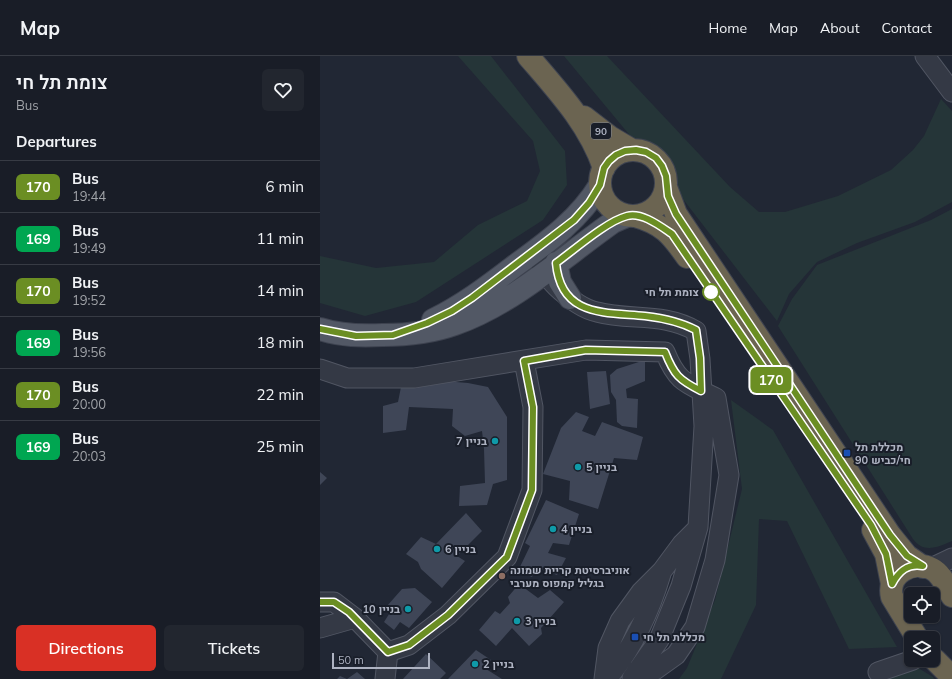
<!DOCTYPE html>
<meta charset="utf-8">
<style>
body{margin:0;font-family:Mulish,Heebo,sans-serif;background:#22262f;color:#f1f3f6;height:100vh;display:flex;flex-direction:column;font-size:15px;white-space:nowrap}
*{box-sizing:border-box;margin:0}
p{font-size:13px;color:#9fa2a7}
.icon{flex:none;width:22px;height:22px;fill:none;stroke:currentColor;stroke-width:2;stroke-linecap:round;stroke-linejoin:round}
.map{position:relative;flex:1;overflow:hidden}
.panel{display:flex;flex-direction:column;background:#191d27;width:320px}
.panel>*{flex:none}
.badge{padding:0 8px;border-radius:6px;font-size:14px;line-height:26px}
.buttons{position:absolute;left:584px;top:531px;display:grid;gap:8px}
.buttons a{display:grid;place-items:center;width:36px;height:36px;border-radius:6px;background:#191d27;box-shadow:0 1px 3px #0004,0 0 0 1px #373b44;font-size:20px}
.scale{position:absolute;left:12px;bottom:10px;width:98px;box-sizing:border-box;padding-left:4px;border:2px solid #aeb3c2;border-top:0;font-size:11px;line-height:14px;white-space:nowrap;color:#aeb3c2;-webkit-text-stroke:3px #191e29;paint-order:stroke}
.map>.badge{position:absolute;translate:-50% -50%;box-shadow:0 0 0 2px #fff}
h2{padding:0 16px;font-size:15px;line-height:36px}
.round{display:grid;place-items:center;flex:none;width:42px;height:42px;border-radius:6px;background:#22262f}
.head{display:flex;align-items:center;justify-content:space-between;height:68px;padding:0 16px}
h1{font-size:19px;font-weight:600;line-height:30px}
.cta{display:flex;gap:8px;margin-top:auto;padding:8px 16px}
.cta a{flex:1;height:46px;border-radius:6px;background:#d93025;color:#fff;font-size:16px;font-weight:600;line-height:46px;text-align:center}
.cta a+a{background:#22262f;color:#f1f3f6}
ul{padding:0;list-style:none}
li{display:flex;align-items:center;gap:12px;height:52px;padding:0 16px;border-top:1px solid #373b44}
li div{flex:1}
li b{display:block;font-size:15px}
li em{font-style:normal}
li .badge{min-width:44px;font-weight:700;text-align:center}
header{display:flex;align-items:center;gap:24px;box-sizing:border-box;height:56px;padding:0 20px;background:#191d27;border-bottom:1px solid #373b44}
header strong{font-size:19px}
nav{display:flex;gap:22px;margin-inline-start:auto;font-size:14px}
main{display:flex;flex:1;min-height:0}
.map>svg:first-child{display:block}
.green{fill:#253538}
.building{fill:#3f4657}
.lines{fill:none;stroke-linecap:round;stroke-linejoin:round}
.minor-casing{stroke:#515663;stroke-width:21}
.major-casing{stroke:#3d424f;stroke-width:24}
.highway-casing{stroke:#3e4350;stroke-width:24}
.minor{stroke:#343945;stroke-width:19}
.major{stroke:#525865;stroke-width:22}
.highway{stroke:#6b6451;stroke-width:22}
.line-casing{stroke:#fff;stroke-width:9}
.line{stroke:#6b8e23;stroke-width:6}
.stop-dot{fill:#fff;stroke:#6b8e23;stroke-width:2}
.culture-dot{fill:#0f9aa8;stroke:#191e29;stroke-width:1.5}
.transit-dot{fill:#1a4fb4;stroke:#191e29;stroke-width:1.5}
.education-dot{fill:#8d6e63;stroke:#191e29;stroke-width:1.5}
.labels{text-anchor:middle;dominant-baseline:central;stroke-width:4;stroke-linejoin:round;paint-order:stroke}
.shield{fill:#191e29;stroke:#818694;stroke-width:1}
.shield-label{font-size:10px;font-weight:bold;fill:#aeb3c2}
.stop-label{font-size:11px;font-weight:bold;fill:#aeb3c2;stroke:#191e29;text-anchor:end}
.poi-label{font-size:11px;font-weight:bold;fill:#aeb3c2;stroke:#191e29;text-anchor:start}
</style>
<header>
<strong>Map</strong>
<nav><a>Home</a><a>Map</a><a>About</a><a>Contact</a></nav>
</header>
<main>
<section class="panel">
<div class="head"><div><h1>צומת תל חי</h1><p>Bus</p></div><a class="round"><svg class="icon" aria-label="heart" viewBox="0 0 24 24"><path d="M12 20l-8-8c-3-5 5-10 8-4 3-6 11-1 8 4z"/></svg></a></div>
<h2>Departures</h2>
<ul>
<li><span class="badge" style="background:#6b8e23;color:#fff">170</span><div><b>Bus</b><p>19:44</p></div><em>6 min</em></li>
<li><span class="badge" style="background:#00a651;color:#fff">169</span><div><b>Bus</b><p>19:49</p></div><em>11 min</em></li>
<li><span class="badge" style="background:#6b8e23;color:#fff">170</span><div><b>Bus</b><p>19:52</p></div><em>14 min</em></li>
<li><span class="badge" style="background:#00a651;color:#fff">169</span><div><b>Bus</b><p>19:56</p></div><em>18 min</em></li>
<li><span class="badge" style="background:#6b8e23;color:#fff">170</span><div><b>Bus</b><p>20:00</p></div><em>22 min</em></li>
<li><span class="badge" style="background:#00a651;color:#fff">169</span><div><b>Bus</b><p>20:03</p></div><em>25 min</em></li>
</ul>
<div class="cta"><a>Directions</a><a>Tickets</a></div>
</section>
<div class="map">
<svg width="632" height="623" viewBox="0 0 632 623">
<rect width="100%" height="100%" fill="#212734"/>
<path class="green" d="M138,0H171L245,95L247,129L223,164L96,246L45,260L0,247V200L56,212L114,206L158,169L207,145L220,115L213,85Z
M244,0H287L410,131L439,156H465L518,140L571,114L593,94L604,80L621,43L632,55V146L595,166L537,187L497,206L469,238L457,265L356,134L344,106L333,97L317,88Z
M632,153V485C618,491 604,498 593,483L458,270L472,243L497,209L611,164Z
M411,344L453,374L577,591L529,593L467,465L439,463L436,549L401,623H359L367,612L395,544L422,433Z
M590,607L613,621L614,623H570Z"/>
<path class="building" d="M325,304V325L306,333L307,342L318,343L317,372L302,370L297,366L296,344L291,336L290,319L297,313Z
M286,315L290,348L270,353L267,316Z
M124,325L148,327L168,331L187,361V424L173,428L167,449L139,450L140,430L165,427L164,393L162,375L145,380L132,370L133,353L89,351L86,374L63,377V350L78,346L81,331Z
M256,356L269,361L262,375L275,380L282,366L323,381L317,404L294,402L278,453L249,444L250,425L223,418L241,372Z
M0,416L7,422L0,429Z
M226,444L259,458L249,489L233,487L228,497L246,502L237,519L217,512L212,521L198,515L210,490L205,487Z
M146,457L162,475L137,500L145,505L122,532L101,513L98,506L86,498L101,481L116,488Z
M199,528L218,542L230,534L244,546L221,572L222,578L209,590L192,572L176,590L159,574L175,555L180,558L190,547L188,541Z
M95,532L112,546L89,572L80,566L74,574L64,566L71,555L67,550L82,533Z
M156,594L171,604L166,613L182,623H128Z
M106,598L126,617L120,623H83Z
M37,616L45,623H17L20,620L27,623Z"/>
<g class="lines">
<g class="minor-casing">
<path id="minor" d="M605,0L632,36
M216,194C220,211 228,224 241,235C252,244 263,253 277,256C310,265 343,256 376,275L380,303L384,370L378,471L361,530L339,584L312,622
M0,313L27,322H94L266,294L345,296C358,328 367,327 396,342L409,419L395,504L375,571L356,599L335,614H317
M611,512L632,502
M0,546H14L35,562
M0,572L35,562L68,596L89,589L128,559L187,501L212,434L213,351L204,305
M558,616L593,604
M65,623L68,596
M284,623L288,592L300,565L321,536L342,515L362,488L375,475
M287,623C312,593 330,555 341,518"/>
</g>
<g class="major-casing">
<path id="major" d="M236,207L240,226L250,242
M113,264C142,250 167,231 192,212C226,187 258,165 280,129
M0,273C21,280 42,280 63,279C86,279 113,276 135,268C194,247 242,202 293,166L307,160"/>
</g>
<g class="highway-casing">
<path id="highway" d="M208,0C238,35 269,68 284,112
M264,61L290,81L312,94
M280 127a33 33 0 1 1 66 0a33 33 0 1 1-66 0Z
M346,131L356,158L570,479L587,500L603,511
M315,160C343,168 351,178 367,201
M553,474L566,498L572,528
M597,582L572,541C566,518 593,503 612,513C622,518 627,532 632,540
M615,604L632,621"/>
</g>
<use href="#minor" class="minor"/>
<use href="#major" class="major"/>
<use href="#highway" class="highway"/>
</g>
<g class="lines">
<g class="line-casing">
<path id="line" d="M0,273L36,280L73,279L107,267L132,255L152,242L254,164L269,147L280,129L284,112L289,105L296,99L305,95L316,94L326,96L336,102L342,110L346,120L348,140L356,158L570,479L587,500L603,510C588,507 579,515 572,528L566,498L551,469L352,178C340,170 322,156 307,160C287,165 254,194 236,207C241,261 284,256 325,260C342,262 361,266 376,274L380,302L381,335C359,324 354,319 345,296L266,294L204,305L213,351L212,434L187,501L128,559L89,589L68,596L29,556L14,546H0"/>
</g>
<use href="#line" class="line"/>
</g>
<circle class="stop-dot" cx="391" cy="236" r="8"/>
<g class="culture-dot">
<circle cx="175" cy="385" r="4"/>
<circle cx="258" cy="411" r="4"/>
<circle cx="233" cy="473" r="4"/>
<circle cx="117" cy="493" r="4"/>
<circle cx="88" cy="553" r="4"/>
<circle cx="197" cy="565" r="4"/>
<circle cx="155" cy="608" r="4"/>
</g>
<g class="transit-dot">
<rect x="523" y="393" width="8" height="8" rx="2"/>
<rect x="311" y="577" width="8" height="8" rx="2"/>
</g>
<circle class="education-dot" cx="182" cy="520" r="4"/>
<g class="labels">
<rect class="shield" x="271" y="67" width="20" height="16" rx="3"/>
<g class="shield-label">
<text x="281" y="75">90</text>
</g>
<g class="stop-label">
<text x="379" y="236">צומת תל חי</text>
</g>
<g class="poi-label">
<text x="167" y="385" text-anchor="end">בניין 7</text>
<text x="535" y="391">מכללת תל<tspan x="535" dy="13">חי/כביש 90</tspan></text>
<text x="266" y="411">בניין 5</text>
<text x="241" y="473">בניין 4</text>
<text x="125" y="493">בניין 6</text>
<text x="190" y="514">אוניברסיטת קריית שמונה<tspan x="190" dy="13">בגליל קמפוס מערבי</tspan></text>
<text x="80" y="553" text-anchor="end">בניין 10</text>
<text x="205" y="565">בניין 3</text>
<text x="323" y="581">מכללת תל חי</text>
<text x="163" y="608">בניין 2</text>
</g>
</g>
</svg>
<div class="buttons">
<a><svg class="icon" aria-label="locate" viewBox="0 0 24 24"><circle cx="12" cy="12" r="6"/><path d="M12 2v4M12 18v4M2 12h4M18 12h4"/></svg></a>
<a><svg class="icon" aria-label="layers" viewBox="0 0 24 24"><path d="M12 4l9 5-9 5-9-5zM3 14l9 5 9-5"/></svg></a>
</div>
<div class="scale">50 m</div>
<b class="badge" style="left:451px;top:324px;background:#6b8e23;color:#fff">170</b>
</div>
</main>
